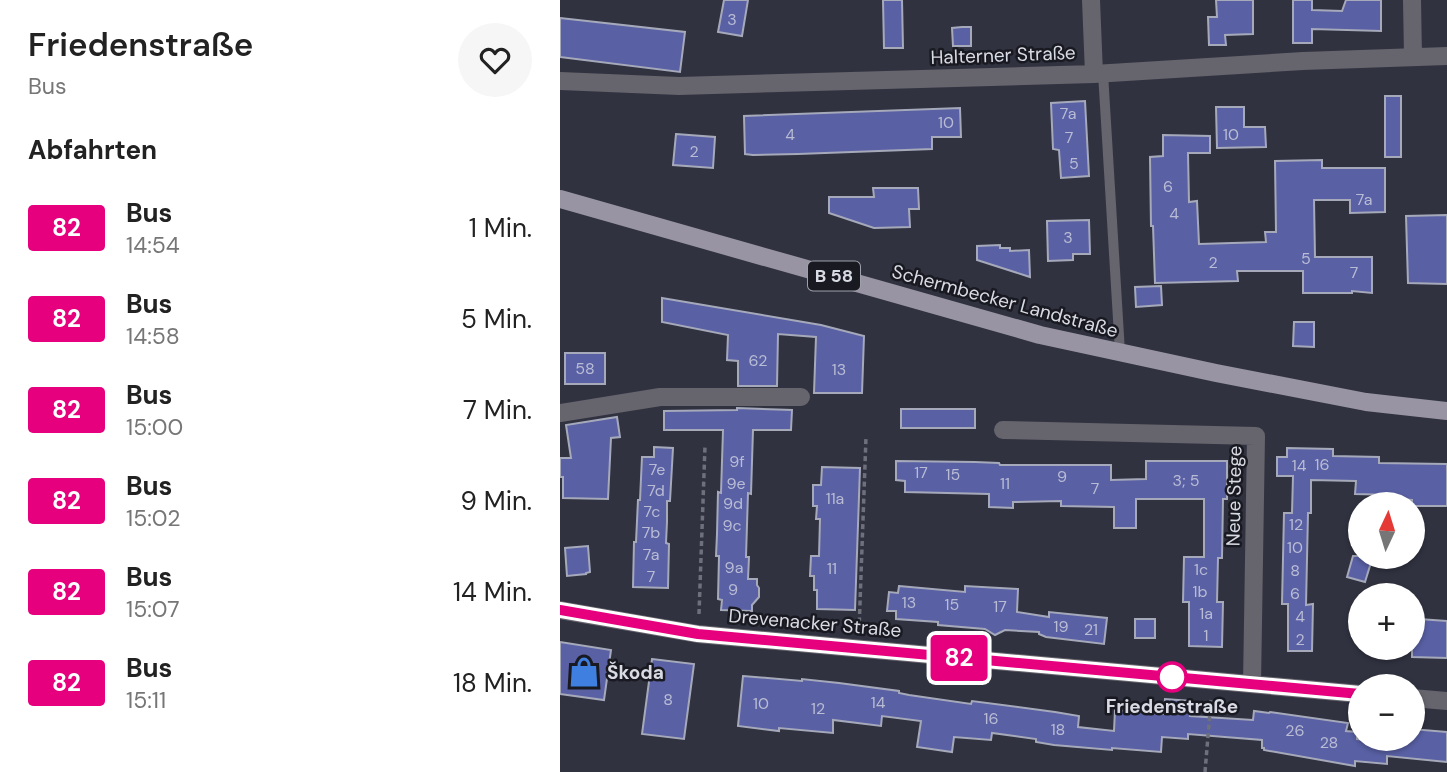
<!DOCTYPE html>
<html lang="de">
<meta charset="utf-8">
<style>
body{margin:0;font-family:"DM Sans",sans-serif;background:#f6f6f6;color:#222;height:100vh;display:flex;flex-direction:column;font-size:26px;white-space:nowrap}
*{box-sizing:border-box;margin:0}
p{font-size:23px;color:#767676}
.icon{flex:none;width:38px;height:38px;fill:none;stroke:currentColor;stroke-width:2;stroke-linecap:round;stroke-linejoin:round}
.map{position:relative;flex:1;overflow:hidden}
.details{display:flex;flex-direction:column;background:#fff;width:560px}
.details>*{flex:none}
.badge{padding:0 14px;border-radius:5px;font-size:24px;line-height:46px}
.needle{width:46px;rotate:4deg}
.buttons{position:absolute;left:788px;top:492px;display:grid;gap:14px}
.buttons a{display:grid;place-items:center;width:77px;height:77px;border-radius:50%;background:#fff;box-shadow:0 2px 5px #0004;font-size:35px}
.map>.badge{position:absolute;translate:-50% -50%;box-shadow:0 0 0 4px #fff}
h2{padding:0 28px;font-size:26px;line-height:63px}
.round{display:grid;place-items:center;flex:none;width:74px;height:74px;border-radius:37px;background:#f6f6f6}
.summary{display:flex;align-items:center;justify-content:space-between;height:119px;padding:0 28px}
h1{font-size:33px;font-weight:600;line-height:52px}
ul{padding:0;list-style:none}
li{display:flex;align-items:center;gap:21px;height:91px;padding:0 28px}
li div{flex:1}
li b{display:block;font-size:26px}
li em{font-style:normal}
li .badge{min-width:77px;font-weight:700;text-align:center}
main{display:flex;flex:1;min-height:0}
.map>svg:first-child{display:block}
.building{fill:#5960a4;stroke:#a5a9ba;stroke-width:2}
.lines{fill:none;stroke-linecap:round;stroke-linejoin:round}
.path{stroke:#6e707c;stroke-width:3.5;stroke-dasharray:5 3.5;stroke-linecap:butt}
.service{stroke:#66646c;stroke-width:10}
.minor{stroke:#66646c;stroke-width:18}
.primary{stroke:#9894a3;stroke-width:18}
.line-casing{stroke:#fff;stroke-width:16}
.line{stroke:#e6007e;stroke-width:10}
.stop-dot{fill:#fff;stroke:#e6007e;stroke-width:3.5}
.labels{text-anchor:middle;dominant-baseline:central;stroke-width:5;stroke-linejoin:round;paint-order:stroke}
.number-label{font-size:16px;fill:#b9bcd4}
.shield{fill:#191a21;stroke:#9fa1aa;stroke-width:2}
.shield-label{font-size:18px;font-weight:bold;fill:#d9dbe4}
.street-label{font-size:19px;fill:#d9dbe4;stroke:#191a21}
.poi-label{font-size:19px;font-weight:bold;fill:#d9dbe4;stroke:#191a21;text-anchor:start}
.stop-label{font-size:19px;font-weight:bold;fill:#d9dbe4;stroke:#191a21}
</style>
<main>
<section class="details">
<div class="summary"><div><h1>Friedenstraße</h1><p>Bus</p></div><a class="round"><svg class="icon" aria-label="heart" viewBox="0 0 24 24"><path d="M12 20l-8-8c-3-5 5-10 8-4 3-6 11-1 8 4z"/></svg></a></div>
<h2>Abfahrten</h2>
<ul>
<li><span class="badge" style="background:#e6007e;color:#fff">82</span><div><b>Bus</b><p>14:54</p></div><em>1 Min.</em></li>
<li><span class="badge" style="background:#e6007e;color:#fff">82</span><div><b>Bus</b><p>14:58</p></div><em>5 Min.</em></li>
<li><span class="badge" style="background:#e6007e;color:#fff">82</span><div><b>Bus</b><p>15:00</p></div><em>7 Min.</em></li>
<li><span class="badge" style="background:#e6007e;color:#fff">82</span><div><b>Bus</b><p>15:02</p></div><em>9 Min.</em></li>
<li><span class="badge" style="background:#e6007e;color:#fff">82</span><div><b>Bus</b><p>15:07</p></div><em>14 Min.</em></li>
<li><span class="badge" style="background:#e6007e;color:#fff">82</span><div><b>Bus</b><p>15:11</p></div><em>18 Min.</em></li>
</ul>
</section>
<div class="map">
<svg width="887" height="772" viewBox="0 0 887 772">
<rect width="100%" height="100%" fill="#303240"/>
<path class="building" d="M164,0H188L182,36L158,32Z
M323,0H342L343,48H324Z
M656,0H693V34L665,35L666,45H649L648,17H657Z
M733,0H752V10L782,11L786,0H821V31L752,29V43H733Z
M0,18L125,32L120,72L0,57Z
M402,27H411V46H393L392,28Z
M825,96H841V157H825Z
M525,101L529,176L501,178L499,150L493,149L491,103Z
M656,107H684V127H705L706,147L657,148Z
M400,108L401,137H372V149L238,154L193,155L185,154L184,116Z
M116,134L155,137L153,168L113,165Z
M603,135L650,136V153H628L629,202L637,201L639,244L706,242L705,232H716L715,161L762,160V168H825V212L790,213V200H754L755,257H812V293L792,291V293H743V271H677L678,281L595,283L593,226H591L590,157L603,156Z
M313,188H358L359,209H349L350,227L314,228L269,213V197H314Z
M887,215V284L848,283L846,216Z
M529,220L530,254H513V260L488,261L487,221Z
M440,245V248H450V251L469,250L470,277L417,260V246Z
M601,286L602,305L576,307L575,287Z
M102,298L261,325L304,336L302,393H254L256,337L218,334L217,386H178V361L167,360L168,335L102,322Z
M734,322H754V347L733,346Z
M5,353H45V384H5Z
M177,408L232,410L231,430H193L191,494L188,493L186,557H189L188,579H197V585L199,588V597L192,605V611L161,610L162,600L158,599L159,556H156L157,534L158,492L161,493L163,430H104V411L177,410Z
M341,409H415V428H341Z
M57,417L60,437L51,438L48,499L3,498V477H0V458H11L6,425Z
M94,447L113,448L110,501H107V522L106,543L109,544L108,588L73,587L74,542H76L78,500H80L82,457H94Z
M727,448L773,449V456L819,457V463L887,464V506H852V500L837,499V495L795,494L796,481L751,480V513H748L746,605L753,604L752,651H728V604H722L724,513H732L733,476H717V457H727Z
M336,461L415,462L439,463L440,465H551V480L586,479V461H667V499H663L662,558H658L657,602H663L662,647L629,646V602H623L624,557H644V499H576V528H554V507L501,506V501L453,502V508L429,507V494L345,492V481L336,480Z
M262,467L300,468L295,610L257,609V590H254V576H250L251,556H259L260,519H256L257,506H253V485H261Z
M28,546L30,572L26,573V574L7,576L5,548Z
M793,556H813L805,582L787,577Z
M339,586L405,592V586L458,589L457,612L489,617V612L547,618L544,644L486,637L479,634V632L445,630L435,635L425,629L378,625V622L336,619V611H327L329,592L338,593Z
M575,619H595V638H575Z
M859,619L887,621V658L852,657V623L859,624Z
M0,642L51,650L44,700L0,694Z
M92,659L134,664L124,739L82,734Z
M183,676L242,681V679L279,683L339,691V693L349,695L411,704L412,701L495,712L519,716L518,727L554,731L555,710L604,714L605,699L632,701L630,716L693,720L694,711L709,713L710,712L788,723L786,731L797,732V739L829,742V738H852V729L887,732V762L827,756V764L795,761V766L704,750V748H702V740L628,734V739L602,737L601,752L552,748V750L494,745L476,742V739L432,733L431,740L394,737L392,752L357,747L361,721L322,716L321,726L273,720V733L219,728V731L178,726Z"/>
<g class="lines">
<path class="path" d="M139,614L145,446
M299,631L306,437
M645,772L651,700"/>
<path class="service" d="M543,73L560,352"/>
<path class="minor" d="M531,0L534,74
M852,0L853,56
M0,81L119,86L534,74L743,61L887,56
M0,413L100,397H241
M443,430L696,436L692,684
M0,610L138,634L800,694
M852,698L887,701"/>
<path class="primary" d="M0,199L480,335L656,373L806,402L887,411"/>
</g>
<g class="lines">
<g class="line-casing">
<path id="line" d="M0,610L138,634L800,694"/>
</g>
<use href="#line" class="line"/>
</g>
<defs>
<g id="shop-bare" transform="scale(2.415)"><path d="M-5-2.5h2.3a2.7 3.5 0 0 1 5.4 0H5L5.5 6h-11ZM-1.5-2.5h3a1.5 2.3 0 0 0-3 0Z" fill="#3f7fe0" stroke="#191a21" stroke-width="2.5" paint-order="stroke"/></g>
</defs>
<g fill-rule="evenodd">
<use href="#shop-bare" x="24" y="672"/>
</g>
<circle class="stop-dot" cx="612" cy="677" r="14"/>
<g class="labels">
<g class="number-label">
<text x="172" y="19">3</text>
<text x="508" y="113">7a</text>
<text x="386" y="122">10</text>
<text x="230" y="134">4</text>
<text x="671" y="134">10</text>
<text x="509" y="137">7</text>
<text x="134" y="151">2</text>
<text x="514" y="163">5</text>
<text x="608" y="186">6</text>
<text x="804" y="199">7a</text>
<text x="614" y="213">4</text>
<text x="508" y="237">3</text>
<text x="746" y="258">5</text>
<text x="653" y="262">2</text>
<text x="794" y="272">7</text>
<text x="198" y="360">62</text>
<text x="25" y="368">58</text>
<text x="279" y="369">13</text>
<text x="177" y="461">9f</text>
<text x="762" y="464">16</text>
<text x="739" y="465">14</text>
<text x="97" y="469">7e</text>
<text x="361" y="472">17</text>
<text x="393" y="474">15</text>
<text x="502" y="476">9</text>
<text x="626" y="480">3; 5</text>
<text x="176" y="483">9e</text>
<text x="445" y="483">11</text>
<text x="535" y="488">7</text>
<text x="96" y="490">7d</text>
<text x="275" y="498">11a</text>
<text x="173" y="503">9d</text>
<text x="92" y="511">7c</text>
<text x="736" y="524">12</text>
<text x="172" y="525">9c</text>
<text x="91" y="532">7b</text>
<text x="735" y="547">10</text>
<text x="91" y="554">7a</text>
<text x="174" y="567">9a</text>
<text x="272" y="568">11</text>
<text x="641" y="569">1c</text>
<text x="735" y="570">8</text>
<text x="91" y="576">7</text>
<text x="173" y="589">9</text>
<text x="640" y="591">1b</text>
<text x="735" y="593">6</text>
<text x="349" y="602">13</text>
<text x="392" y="604">15</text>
<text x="440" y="606">17</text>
<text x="646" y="613">1a</text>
<text x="740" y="616">4</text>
<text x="501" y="626">19</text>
<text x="531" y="629">21</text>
<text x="646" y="635">1</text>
<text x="740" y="639">2</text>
<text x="108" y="699">8</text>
<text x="318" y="702">14</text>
<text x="201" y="703">10</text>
<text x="258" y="708">12</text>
<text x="431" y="718">16</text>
<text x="498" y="729">18</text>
<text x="735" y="730">26</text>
<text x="769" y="742">28</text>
</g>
<rect class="shield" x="248" y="261.5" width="52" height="29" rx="5"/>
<g class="shield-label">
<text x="274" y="276">B 58</text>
</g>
<g class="street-label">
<text transform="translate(443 55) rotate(-2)">Halterner Straße</text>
<text transform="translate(445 301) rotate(15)">Schermbecker Landstraße</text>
<text transform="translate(674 496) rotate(-89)">Neue Stege</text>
<text transform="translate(255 623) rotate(5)">Drevenacker Straße</text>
</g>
<g class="poi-label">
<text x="47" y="672">Škoda</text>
</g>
<g class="stop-label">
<text x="612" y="706">Friedenstraße</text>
</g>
</g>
</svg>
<div class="buttons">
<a><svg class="needle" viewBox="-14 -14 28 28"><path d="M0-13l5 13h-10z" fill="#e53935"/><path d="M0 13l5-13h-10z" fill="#767676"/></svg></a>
<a>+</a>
<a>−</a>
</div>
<b class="badge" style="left:399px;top:658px;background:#e6007e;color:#fff">82</b>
</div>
</main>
